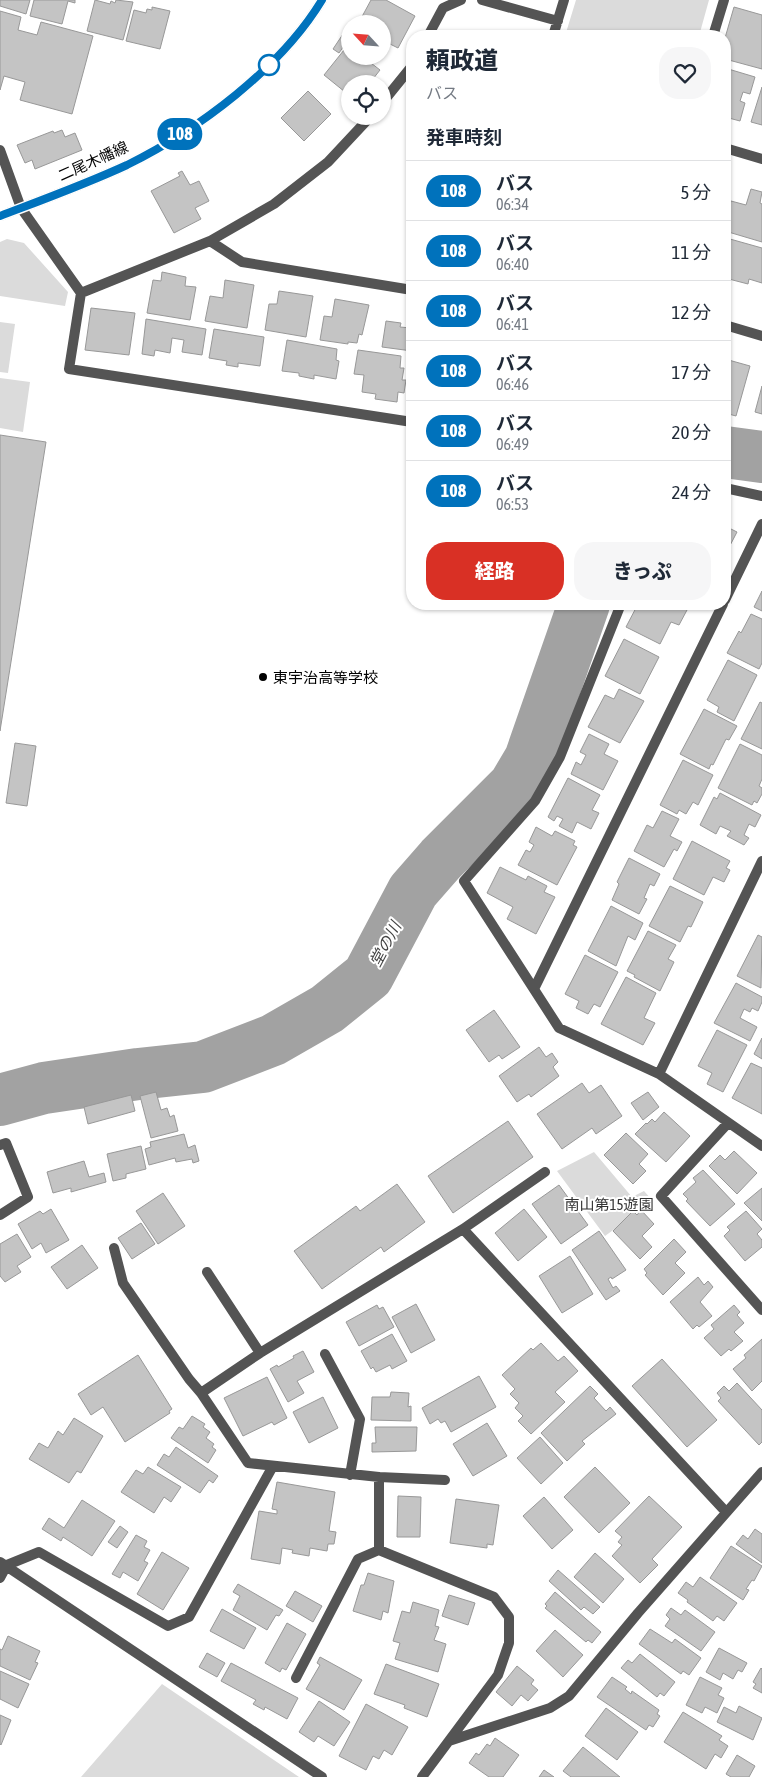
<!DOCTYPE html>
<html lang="ja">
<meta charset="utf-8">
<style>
body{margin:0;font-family:"Asap Condensed","Noto Sans JP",sans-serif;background:#f6f6f7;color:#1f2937;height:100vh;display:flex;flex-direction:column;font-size:19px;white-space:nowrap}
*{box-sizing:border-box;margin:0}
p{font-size:16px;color:#747a83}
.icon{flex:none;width:28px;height:28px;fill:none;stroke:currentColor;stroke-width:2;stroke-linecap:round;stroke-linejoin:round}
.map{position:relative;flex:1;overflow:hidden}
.side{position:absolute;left:406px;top:30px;width:325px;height:580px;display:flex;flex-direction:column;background:#fff;border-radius:20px;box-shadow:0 1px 4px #0004}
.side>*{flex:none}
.badge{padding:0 10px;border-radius:16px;font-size:18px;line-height:32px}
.needle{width:32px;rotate:296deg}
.buttons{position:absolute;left:341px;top:15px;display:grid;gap:10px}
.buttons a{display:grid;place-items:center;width:50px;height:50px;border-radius:50%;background:#fff;box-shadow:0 1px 4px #0004;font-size:25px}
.map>.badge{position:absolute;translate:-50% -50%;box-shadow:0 0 0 2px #fff}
h2{padding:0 20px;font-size:19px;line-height:45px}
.round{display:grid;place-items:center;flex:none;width:52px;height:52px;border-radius:20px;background:#f6f6f7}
.summary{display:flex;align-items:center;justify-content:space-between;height:85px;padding:0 20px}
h1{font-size:24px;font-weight:800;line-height:38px}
.primary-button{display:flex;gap:10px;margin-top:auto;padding:10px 20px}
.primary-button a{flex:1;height:58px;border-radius:20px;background:#d93025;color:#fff;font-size:20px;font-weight:800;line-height:58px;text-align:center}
.primary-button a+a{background:#f6f6f7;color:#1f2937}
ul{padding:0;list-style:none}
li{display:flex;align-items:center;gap:15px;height:60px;padding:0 20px;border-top:1px solid #e0e1e3}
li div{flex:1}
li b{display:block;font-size:19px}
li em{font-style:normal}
li .badge{min-width:55px;font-weight:700;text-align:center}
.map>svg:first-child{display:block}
.green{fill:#dbdbdb}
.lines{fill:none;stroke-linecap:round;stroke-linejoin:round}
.river{stroke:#a2a2a2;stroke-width:52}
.building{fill:#c4c4c4;stroke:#989898}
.minor{stroke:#545454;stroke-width:10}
.secondary{stroke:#212121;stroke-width:10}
.line-casing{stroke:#fff;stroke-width:11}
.line{stroke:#0072bc;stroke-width:8}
.stop-dot{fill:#fff;stroke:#0072bc;stroke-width:2.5}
.poi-dot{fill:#000;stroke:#fff;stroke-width:2}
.labels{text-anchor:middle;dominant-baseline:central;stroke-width:4;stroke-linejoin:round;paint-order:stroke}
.street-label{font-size:15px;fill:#000;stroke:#fff}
.poi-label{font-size:15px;fill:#000;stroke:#fff;text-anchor:start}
.park-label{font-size:15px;fill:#323232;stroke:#fff}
.water-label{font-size:16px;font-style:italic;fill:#434343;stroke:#fff}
</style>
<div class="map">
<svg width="762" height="1777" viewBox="0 0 762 1777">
<rect width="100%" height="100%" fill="#fff"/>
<path class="green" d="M576,0H709L699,36H565Z
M7,239L24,243L68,292L65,306L0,296V242Z
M0,322L15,324L8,373L0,372Z
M0,378L30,382L23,432L0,428Z
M594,1152L632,1197L644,1191L653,1201L605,1236L557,1171Z
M162,1684L299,1777H81Z"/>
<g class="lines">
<path class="river" d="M725,452L762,457
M0,1100L44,1088L138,1074L203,1067L273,1040L327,1009L368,976L413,891L441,859L514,786L530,759L584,604"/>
</g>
<path class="building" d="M0,0H30L26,14L0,6Z
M34,0H75V3L68,1L62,24L30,16Z
M95,0L110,4L111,1L115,3L116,0L133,2L123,40L87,31Z
M371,0H386L415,16L398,48L382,40V24H358Z
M152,7L170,11L160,49L126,41L134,10L146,13L147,9L152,10Z
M734,7L762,15V69L725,59V38Z
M0,11L21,17L18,30L37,35L41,22L93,36L72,114L20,100L25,82L4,76L0,90Z
M345,31L350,35V37L339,53L333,49Z
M348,45L350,56H362L380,70L369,84H350V96L324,75Z
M725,68L755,77L750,94L743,92L740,101L745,103L740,121L725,117Z
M762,87V125L751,122Z
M308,91L331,114L304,141L281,118Z
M62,130L65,137L75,133L82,150L35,169L32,160L25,163L17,145L53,131L54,133Z
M182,171L190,185L199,181L209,201L195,208L201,219L174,233L151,191L180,176L178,173Z
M751,189L762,192L760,203L762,204V242L725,231V221L731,201L746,205Z
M730,239L762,248V283L749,279L748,284L725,278V255Z
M162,272L186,277L185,286L196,287L190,320L147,313L153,280L161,281Z
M225,280L254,285L247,328L205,321L210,296L223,298Z
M279,291L313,296L306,337L265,330L269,304H277Z
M335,299L369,305L362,335L359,334L357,343L348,342V344L320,340L324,316L332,317Z
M91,308L135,313L129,355L85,350Z
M412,317V351L382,347L386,321L401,323L400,327L411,328Z
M146,319L206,329L202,355L182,352L184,340L172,338L170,353L155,350L154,356L142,354Z
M214,329L264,337L260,366L238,363V367L226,365L227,361L209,358Z
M287,340L337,349L336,360L339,361L336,379L314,375V379L299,376V373L282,371Z
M358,350L401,356L400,368H404L402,380H406L404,393L398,392L397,402L375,399L376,394L362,392L364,375L354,374Z
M725,359L750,366L736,416L725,413Z
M762,386V414L755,412Z
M0,435L46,442L0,731Z
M725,526L737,532L725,555Z
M762,591V611L754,607Z
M638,604H676L687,610L679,625L671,622L660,644L626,627Z
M751,614L762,619V663L759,669L727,653L739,631L741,633Z
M624,639L659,657L640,694L605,676Z
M728,660L757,675L734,721L717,712L719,707L707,700Z
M619,689L644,701L620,743L588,727L605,695L614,699Z
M760,702L762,703V749L741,739Z
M704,709L737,726L729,740L726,739L713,765L711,764L709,769L680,754Z
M589,734L609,744L604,754L618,761L603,790L571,774L576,762L581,765L586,755L580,752Z
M15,743L36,746L27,806L6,803Z
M740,744L762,755V779L759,786L762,788V794L757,803L754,801L752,805L718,788Z
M683,760L713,775L698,805L693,802L686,814L679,810L677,814L660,805Z
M568,778L600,795L592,810L599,813L591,829L577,822L572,833L559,826L563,819L557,816L554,821L548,817Z
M720,793L761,815L755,827L749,824L744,835L749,838L744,845L727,836L731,831L720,826L716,834L700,825L714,797L717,799Z
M662,811L679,819L670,836L682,842L677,851L674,849L664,867L634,851L647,825L653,828Z
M536,827L552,836L555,831L575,841L573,845L577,847L557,885L518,865L526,850L530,852L534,845L529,842Z
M692,841L730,861L726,868L730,870L724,882L713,877L704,895L673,879Z
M629,858L660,874L654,886L650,884L644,898L647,899L639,914L612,900L619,884L617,882Z
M500,867L526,880L528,876L547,886L544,892L555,897L536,934L507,919L513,907L487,893Z
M670,886L703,902L691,927L688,926L680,942L649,926Z
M611,906L643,923L635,940L628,936L616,966L588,951Z
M648,931L676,945L668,959L674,962L660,991L634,977L635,975L627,971Z
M758,935L762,937L761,988L737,976Z
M585,955L618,972L600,1007L594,1004L588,1014L576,1008L579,1001L565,994Z
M626,977L656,993L644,1018L655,1023L643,1045L601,1024Z
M736,983L762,997V1002L758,1011L752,1008L750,1012L744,1009L740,1018L757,1027L750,1041L714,1023Z
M494,1010L520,1047L502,1059L499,1055L489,1062L466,1030Z
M717,1030L747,1045L723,1092L707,1084L712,1073L698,1066Z
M762,1038V1059L754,1054Z
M539,1047L546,1057L552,1053L558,1062L553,1067L559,1076L531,1097L529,1094L517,1102L499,1076Z
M751,1063L762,1068V1114L732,1098Z
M582,1083L589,1093L601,1085L622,1116L596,1134L592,1128L562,1149L537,1114Z
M156,1092L161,1110L167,1108L170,1117L174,1115L178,1131L151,1138L140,1096Z
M648,1092L659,1107L643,1120L631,1103Z
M131,1095L135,1111L88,1124L84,1107Z
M664,1112L690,1136L666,1162L635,1134L646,1123L647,1124L652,1119L655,1122Z
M508,1121L533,1157L453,1213L428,1176Z
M626,1133L648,1154L639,1164L646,1171L633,1184L604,1155Z
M184,1134L188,1148L195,1145L199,1161L193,1163L192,1159L176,1162L175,1158L149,1165L145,1149L151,1147L150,1142Z
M141,1146L146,1169L126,1174V1178L113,1181L107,1154Z
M734,1151L757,1173L737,1194L709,1166L720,1155L725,1160Z
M84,1161L89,1177L104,1173L106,1182L71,1192V1188L53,1193L47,1172Z
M703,1170L735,1204L710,1226L686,1201L688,1199L683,1194L696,1182L693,1178Z
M397,1184L425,1222L384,1252L381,1247L322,1289L294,1251L356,1206L360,1211Z
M559,1185L588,1225L561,1244L532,1204Z
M762,1188V1221L744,1203Z
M163,1193L185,1226L158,1244L136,1211Z
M51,1209L69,1240L46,1253L41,1243L32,1249L18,1224L40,1211L43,1214Z
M524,1209L547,1237L518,1261L495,1233Z
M641,1210L654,1224L642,1236L652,1247L640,1259L613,1231L633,1211L637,1215Z
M746,1211L762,1229L757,1234L762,1240V1247L745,1261L724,1236L730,1230L727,1227Z
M141,1223L155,1244L132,1259L118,1238Z
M599,1231L626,1270L612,1279L611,1277L608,1279L613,1288L616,1286L620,1291L606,1300L572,1250Z
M17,1234L31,1257L17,1266L21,1272L5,1282L0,1276V1244Z
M674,1239L686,1252L675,1263L685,1273L663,1295L645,1275L647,1273L644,1269Z
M82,1245L98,1268L67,1289L51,1267Z
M570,1256L593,1294L562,1313L539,1276Z
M698,1277L704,1285L708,1281L713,1287L700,1302L712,1316L699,1327L697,1325L693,1329L670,1302Z
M416,1304L435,1340L411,1353L392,1317Z
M377,1305L379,1309L383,1307L394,1327L359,1346L346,1322Z
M734,1305L740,1312L737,1315L744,1323L734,1332L743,1341L731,1351L729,1349L721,1356L704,1338L714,1329L711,1325Z
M392,1334L407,1361L392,1369L390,1365L376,1372L373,1367L371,1369L361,1351Z
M762,1339V1381L752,1391L733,1369L746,1358L744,1355Z
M541,1343L558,1361L564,1356L578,1371L555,1392L565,1402L531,1434L518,1421L523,1416L515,1408L519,1403L510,1394L515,1389L502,1375L531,1348L533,1350Z
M303,1351L314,1372L297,1381L304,1393L288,1402L270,1369L277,1365L278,1367L294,1358L293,1356Z
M138,1355L172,1409L169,1411L170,1413L125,1442L103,1407L91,1415L78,1394Z
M662,1359L717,1420L687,1447L632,1386Z
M479,1376L496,1407L451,1432L445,1421L441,1423L438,1419L430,1424L422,1408Z
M267,1377L287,1418L274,1425L272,1422L243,1436L224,1398Z
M737,1383L762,1410V1442L759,1445L718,1401L721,1398L717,1393L724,1386L729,1391Z
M590,1386L598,1394L594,1398L606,1411L610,1407L616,1414L582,1441L585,1444L567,1461L541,1433Z
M391,1392L409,1393L408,1407L411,1406V1421L371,1420L372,1397H390Z
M323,1397L338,1428L309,1443L293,1412Z
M192,1416L205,1424L203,1427L210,1432L206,1438L214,1444L212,1447L216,1450L208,1463L171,1438L179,1427L183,1429Z
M74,1418L103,1436L81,1473L77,1471L69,1483L29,1459L39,1443L48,1448L58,1431L63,1435Z
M487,1423L507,1456L473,1476L453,1444Z
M375,1427H417L416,1451L372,1452V1443H376Z
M540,1437L563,1463L541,1484L517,1458Z
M176,1447L218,1476L213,1483L209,1480L200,1493L157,1465L164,1454L169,1457Z
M148,1467L181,1487L171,1502L164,1497L154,1513L121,1492L136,1470L143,1474Z
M595,1467L630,1503L599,1533L564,1497Z
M277,1482L335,1492L329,1531L336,1532L334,1544H328L327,1551L310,1548L309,1556L292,1553L293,1550L282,1548L280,1564L251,1559L259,1511L277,1514V1510L272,1509Z
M398,1496L421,1497L420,1537H397Z
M649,1496L682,1527L652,1559L658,1565L640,1583L612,1556L622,1545L618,1542L622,1537L615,1531Z
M544,1497L573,1530L552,1549L523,1516Z
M456,1499L499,1505L493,1545L487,1544V1548L450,1543Z
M82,1500L115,1521L92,1556L63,1537L61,1541L42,1529L49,1518L64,1528Z
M120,1526L128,1532L117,1548L108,1542Z
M755,1529L762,1534V1563L736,1544L743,1535L748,1539Z
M136,1535L147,1541L144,1547L150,1550L144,1561L148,1563L138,1581L123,1572L120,1578L112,1574Z
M731,1546L762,1566L754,1581L752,1580L746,1589L749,1590L743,1600L710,1578Z
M162,1552L189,1568L163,1610L137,1594Z
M595,1553L624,1579L603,1603L574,1577Z
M558,1570L600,1607L593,1614L584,1607L581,1610L549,1581Z
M368,1573L394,1581L388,1613L383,1611L381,1620L353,1611L361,1585H364Z
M700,1577L737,1603L724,1621L717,1616L713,1621L687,1602L688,1600L678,1593L686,1582L693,1587Z
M238,1584L283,1610L279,1616L276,1615L267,1630L233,1610L240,1596L233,1592Z
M295,1591L322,1606L313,1622L286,1606Z
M555,1592L601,1632L592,1643L588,1640L586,1642L545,1608L547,1606L545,1604Z
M449,1595L475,1603L468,1625L442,1616Z
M413,1602L439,1610L435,1626L439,1627L434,1640L446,1644L438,1672L395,1659L400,1643L393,1641L402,1611L410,1613Z
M671,1608L681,1615L685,1610L715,1632L701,1651L665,1626L670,1619L666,1615Z
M222,1609L256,1628L244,1649L210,1631Z
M287,1623L306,1634L286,1670L282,1668L280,1672L265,1663Z
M650,1629L672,1643L675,1639L701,1658L689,1675L683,1671L681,1674L639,1644Z
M555,1630L583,1655L563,1677L536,1651Z
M8,1636L40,1651L35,1662L38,1663L30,1680L0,1666V1649L2,1650Z
M719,1648L747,1663L742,1672L738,1670L733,1679L723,1673L720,1680L706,1672Z
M207,1653L225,1663L217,1677L199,1667Z
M640,1654L675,1682L664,1696L660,1693L657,1697L621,1668L628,1660L632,1663Z
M320,1657L362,1680L344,1710L306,1689L320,1665L317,1663Z
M231,1663L298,1698L287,1719L265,1707L264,1710L253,1704L256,1700L221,1681Z
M386,1664L439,1684L427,1717L404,1708L405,1705L374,1694Z
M517,1666L534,1680L531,1684L538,1690L528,1701L521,1695L512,1706L496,1692Z
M761,1668L762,1669V1693L753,1688L756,1684L753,1682Z
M0,1671L29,1684L18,1708L0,1699Z
M612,1677L627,1687L625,1689L631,1694L632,1691L659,1710L657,1714L660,1716L653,1727L649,1725L646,1730L597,1697Z
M700,1677L722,1688L718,1695L724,1698L717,1713L705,1707L702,1713L686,1705Z
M319,1701L350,1722L334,1746L318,1736L314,1742L299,1732Z
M366,1704L408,1727L392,1755L384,1750L379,1759L373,1756L366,1770L339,1756Z
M739,1706L762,1718L753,1740L717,1722L724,1707L736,1713Z
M606,1708L638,1732L617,1760L585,1736Z
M683,1712L722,1736L719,1740L728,1746L721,1758L715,1754L706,1769L664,1742Z
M0,1715L11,1720L1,1745L0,1744Z
M495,1738L519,1755L503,1777H489L469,1763L476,1753L479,1755L487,1744L490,1746Z
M583,1747L620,1777H571L563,1771Z
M737,1755L755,1766L749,1777H731L726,1774Z
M544,1770L554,1777H539Z"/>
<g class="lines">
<path class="minor" d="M482,0L558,21
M428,36L443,8L461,0
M553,36L564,0
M713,36L724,0
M382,103L412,66
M725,148L762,159
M0,150L21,208L81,293L69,369L412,422
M210,241L242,262L412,290
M81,293L210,241L274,204L328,162L371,116
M725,325L762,336
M725,488L762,496
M725,600L762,524
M621,604L560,757L535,801L464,881L559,1028L659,1074L762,1146
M534,989L723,604
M659,1074L762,861
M728,1123L661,1196L762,1310
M0,1145L6,1143L28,1197L0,1215
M463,1229L726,1512
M114,1248L123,1283L189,1379L201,1393
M207,1272L260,1353
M325,1354L360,1419L350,1475
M379,1477L445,1480
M0,1562L322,1777
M0,1578L7,1565L39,1552L168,1626L189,1617L273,1466
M296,1678L358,1559L379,1550
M449,1741L550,1708L569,1696L638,1613L762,1472
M422,1777L498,1675L509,1643V1617L494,1597L379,1550V1477L248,1463L201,1393L260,1353L463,1229L545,1172"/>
<path class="secondary" d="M0,216C42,200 86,184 127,165C198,130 281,68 322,0"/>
</g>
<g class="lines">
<g class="line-casing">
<path id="line" d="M0,216C42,200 86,184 127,165C198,130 281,68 322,0"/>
</g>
<use href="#line" class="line"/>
</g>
<circle class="stop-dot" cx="269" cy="65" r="10"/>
<circle class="poi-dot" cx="263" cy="677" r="5"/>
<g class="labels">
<g class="street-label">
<text transform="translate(93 161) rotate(-24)">二尾木幡線</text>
</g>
<g class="poi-label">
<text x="273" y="677">東宇治高等学校</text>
</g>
<g class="park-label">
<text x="609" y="1204">南山第15遊園</text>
</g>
<g class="water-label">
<text transform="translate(385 944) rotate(-62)">堂の川</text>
</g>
</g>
</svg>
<div class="buttons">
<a><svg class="needle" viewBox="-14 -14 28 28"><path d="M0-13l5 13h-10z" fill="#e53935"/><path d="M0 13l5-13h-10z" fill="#747a83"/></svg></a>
<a><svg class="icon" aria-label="locate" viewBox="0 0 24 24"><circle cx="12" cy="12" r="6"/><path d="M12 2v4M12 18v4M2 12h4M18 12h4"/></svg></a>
</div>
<b class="badge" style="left:180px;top:134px;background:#0072bc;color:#fff">108</b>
<section class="side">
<div class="summary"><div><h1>頼政道</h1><p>バス</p></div><a class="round"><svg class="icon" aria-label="heart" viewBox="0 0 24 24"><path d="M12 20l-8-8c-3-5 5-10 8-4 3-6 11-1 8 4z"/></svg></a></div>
<h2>発車時刻</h2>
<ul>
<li><span class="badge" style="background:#0072bc;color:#fff">108</span><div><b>バス</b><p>06:34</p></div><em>5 分</em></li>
<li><span class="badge" style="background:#0072bc;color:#fff">108</span><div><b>バス</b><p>06:40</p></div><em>11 分</em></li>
<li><span class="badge" style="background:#0072bc;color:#fff">108</span><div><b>バス</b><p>06:41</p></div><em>12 分</em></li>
<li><span class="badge" style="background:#0072bc;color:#fff">108</span><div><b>バス</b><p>06:46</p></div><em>17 分</em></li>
<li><span class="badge" style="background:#0072bc;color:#fff">108</span><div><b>バス</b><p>06:49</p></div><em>20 分</em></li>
<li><span class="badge" style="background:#0072bc;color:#fff">108</span><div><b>バス</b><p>06:53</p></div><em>24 分</em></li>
</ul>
<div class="primary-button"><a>経路</a><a>きっぷ</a></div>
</section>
</div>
